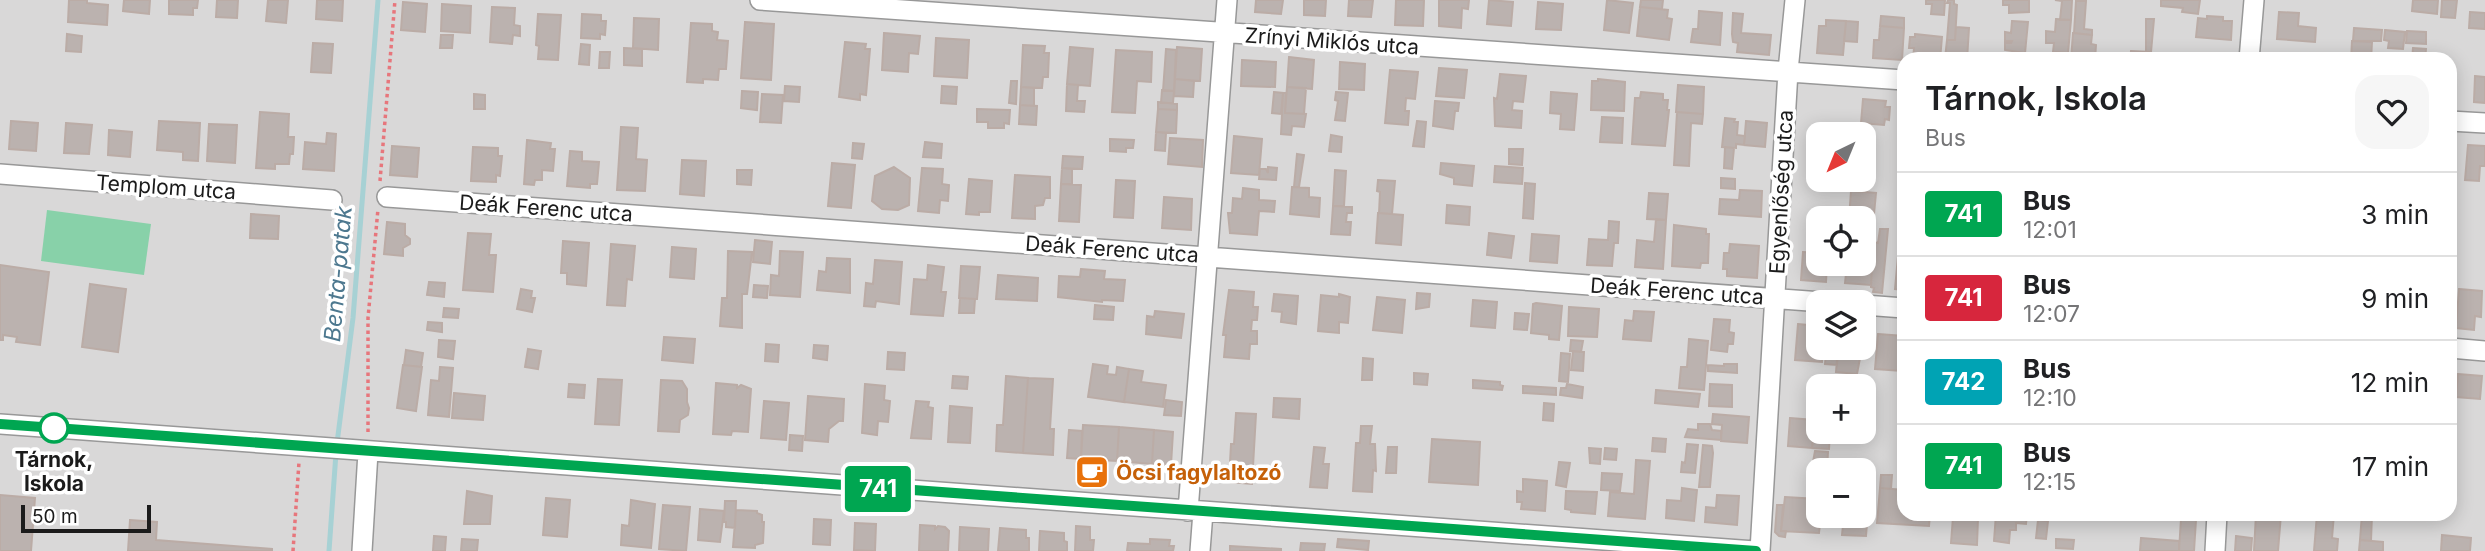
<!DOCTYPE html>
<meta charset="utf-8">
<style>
body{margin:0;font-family:Inter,sans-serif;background:#f6f6f6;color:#202124;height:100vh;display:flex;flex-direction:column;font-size:26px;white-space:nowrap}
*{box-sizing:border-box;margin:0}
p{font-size:23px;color:#757577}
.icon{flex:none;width:38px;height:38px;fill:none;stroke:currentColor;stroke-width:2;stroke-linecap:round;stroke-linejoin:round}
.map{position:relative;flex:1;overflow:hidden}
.sheet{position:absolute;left:1897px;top:52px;width:560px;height:469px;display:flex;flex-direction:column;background:#fff;border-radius:21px;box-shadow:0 4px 18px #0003}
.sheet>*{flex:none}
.badge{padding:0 14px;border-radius:5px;font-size:24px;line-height:46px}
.needle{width:46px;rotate:223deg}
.buttons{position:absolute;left:1806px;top:122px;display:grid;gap:14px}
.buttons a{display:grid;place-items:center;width:70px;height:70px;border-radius:14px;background:#fff;box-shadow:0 4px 18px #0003;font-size:35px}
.scale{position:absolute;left:21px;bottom:18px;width:130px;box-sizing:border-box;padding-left:7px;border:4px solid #1b1b1b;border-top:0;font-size:19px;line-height:24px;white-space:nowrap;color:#1b1b1b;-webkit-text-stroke:5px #fff;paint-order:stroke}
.map>.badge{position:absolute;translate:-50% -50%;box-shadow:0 0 0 4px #fff}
.round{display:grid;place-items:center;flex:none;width:74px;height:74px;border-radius:21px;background:#f6f6f6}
.head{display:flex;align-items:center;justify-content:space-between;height:119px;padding:0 28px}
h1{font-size:33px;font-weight:600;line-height:52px}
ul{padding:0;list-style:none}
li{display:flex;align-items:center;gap:21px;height:84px;padding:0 28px;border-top:2px solid #e0e0e0}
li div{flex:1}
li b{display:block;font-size:26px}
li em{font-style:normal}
li .badge{min-width:77px;font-weight:700;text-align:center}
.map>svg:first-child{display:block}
.residential{fill:#d9d8d8;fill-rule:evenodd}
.pitch{fill:#88d1a9}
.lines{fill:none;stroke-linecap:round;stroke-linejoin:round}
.stream{stroke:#a7d1d4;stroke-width:5}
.building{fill:#bbb2af;stroke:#bbaca6;stroke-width:2}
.minor-casing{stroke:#989898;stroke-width:22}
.path{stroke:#e7767c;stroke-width:3.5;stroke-dasharray:3.5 3.5;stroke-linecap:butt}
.minor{stroke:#fff;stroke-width:19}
.line-casing{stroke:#fff;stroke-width:16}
.line{stroke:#00a651;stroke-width:10}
.stop-dot{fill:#fff;stroke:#00a651;stroke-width:3.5}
.labels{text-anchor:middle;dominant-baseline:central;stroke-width:7;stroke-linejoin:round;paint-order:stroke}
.street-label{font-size:21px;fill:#1b1b1b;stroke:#fff}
.stop-label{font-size:21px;font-weight:bold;fill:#1b1b1b;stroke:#fff}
.food-label{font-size:21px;font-weight:bold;fill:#c56008;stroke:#fff;text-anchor:start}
.water-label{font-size:23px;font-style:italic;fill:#4d788f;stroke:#fff}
</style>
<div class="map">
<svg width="2485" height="551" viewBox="0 0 2485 551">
<rect width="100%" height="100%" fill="#ebe6e1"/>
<path class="residential" d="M0,0H2485V551H0ZM1904,60H2450V514H1904ZM1818,135H1864V180H1818ZM1818,219H1864V264H1818ZM1818,303H1864V348H1818ZM1818,387H1864V432H1818ZM1818,471H1864V516H1818Z"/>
<path class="pitch" d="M47,210L151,224L144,275L41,261Z"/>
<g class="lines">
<path class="stream" d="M337,443L353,318L378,0
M329,551L336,453"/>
</g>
<path class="building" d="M69,0H87V3L108,5L107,25L68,22Z
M124,0H150L149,14L123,11Z
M169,0H198L197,8H193V15L169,14Z
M217,0H238L237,18L216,17Z
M268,0H288L286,23L266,21Z
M317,0H343L342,21L316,19Z
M1256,0H1283L1281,14L1255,12Z
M1304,0H1326L1325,16L1304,15Z
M1349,0H1373L1371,17L1348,16Z
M1396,0H1424L1423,26L1395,25Z
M1439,0H1469L1468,9L1462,8L1461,28L1439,26Z
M1489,0L1513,2L1511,26L1487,24Z
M1607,0L1633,3L1629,33L1604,30Z
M1641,0H1663L1662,9L1640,7Z
M1926,0H1945L1944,15L1931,14L1932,4H1926Z
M1948,0H1954V4L1957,5L1955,40H1947L1950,3H1947Z
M2003,0H2029V12L2009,13V5H2003Z
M2055,0H2072L2071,20H2060L2062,1Z
M2161,0H2200L2198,14L2182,12L2183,8L2161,6Z
M2413,0H2438L2437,14L2412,11Z
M2442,0H2457L2455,18L2441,17Z
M2076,1H2086L2084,29L2092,30V35L2074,33Z
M403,2L427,4L425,32L401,30Z
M1538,2L1563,4L1561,30L1536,29Z
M442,4L471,6L470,33L441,31Z
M492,7L515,8L514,25L520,26V36L513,35L512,44L490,42Z
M1640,7L1668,10L1667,18L1672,19L1669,40L1637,36Z
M1699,11L1722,13L1720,45L1691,42L1693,29H1698Z
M2279,12L2299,13L2298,26L2316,28L2315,42L2277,39Z
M2470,12L2485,13V29L2469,28Z
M1733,13L1743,14L1741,33L1771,35L1769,55L1737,52L1738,43L1733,42L1732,34Z
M538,14L561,15L558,60L538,59L539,46L536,45Z
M582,14L601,15V21H606L605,35L600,34V39L581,38Z
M1881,16L1904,18V28L1880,26Z
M2207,16L2223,17V21H2232L2231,40L2196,37L2198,18L2207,19Z
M634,18L659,19L658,50L633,48Z
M2056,19L2071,20L2068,53L2053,52L2054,43H2046V31L2055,32Z
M2146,19H2154L2151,52H2146Z
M1826,20L1846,21L1843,55L1817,53L1819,26H1826Z
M1846,21L1858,22L1857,42L1844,41Z
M2012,21L2028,22L2025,53L2005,50V43H2011L2012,41H2005V32L2011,33Z
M745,22L774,24L771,80L741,78Z
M691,23L712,24V31L718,32L717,40L728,41L726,69H719L718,80L703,79V83L687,82Z
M1880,26L1904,28L1902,60L1873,58L1874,40H1879Z
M1956,27L1969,28L1967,60L1945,59L1947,40H1955Z
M2354,28L2382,30L2381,41H2353Z
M2385,30L2405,32L2403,49L2388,48L2389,41L2384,40Z
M2407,31L2426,32V44L2406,43Z
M884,33L920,36L918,54L909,53L908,72L882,70Z
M2073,33L2092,35L2091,44L2096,45L2095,59L2071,60Z
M67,34L82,36L81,52L66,51Z
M1915,34L1942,37L1940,60H1913L1914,48H1909L1910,37H1915Z
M441,35H453L452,48H440Z
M936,38L969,40L967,78L934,76Z
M2352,41L2372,42L2371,60H2351Z
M845,42L866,44L865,49H870L866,95L860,94V100L839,97Z
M313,43L333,44L331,73L311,72Z
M581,44L590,45L589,65L579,64Z
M1023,45L1045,46L1044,53H1049L1048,77H1043L1042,88L1021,87Z
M1070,47L1093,49L1090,86L1067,84Z
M1177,47L1202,49L1200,81L1175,79Z
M624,48L642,49V66L624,65Z
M2413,48L2426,49L2425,60H2412Z
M1166,49L1176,50L1174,91H1163Z
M1116,50L1152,52L1151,82L1137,81L1135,113L1112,112Z
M2131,51L2151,52L2150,60H2130Z
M600,52H610L609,68H599Z
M1289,57L1314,60L1312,89L1287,87Z
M1242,60L1276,62L1275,87L1241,86Z
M1340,62L1365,64L1364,90L1339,89Z
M1439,68L1467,70L1464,98L1436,96Z
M1390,70L1418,72L1415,99L1406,98L1405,111H1409L1408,125L1385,123Z
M1500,74L1526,76L1523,102L1513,101L1512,110L1522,111L1521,128L1495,126L1494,98L1497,99Z
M2475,76L2485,77V103L2474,102Z
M1175,79L1194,81L1193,97L1174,96Z
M1598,79L1625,82L1624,111L1591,110L1592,81H1598Z
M1011,81H1017L1016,104L1009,103Z
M1067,84L1078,85L1077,101H1085L1084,112L1066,111Z
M1678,85L1704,87L1703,114L1676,112Z
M785,86L800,87L799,102L784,101Z
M942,86L957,87L956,104L941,103Z
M1021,87L1034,88V106L1020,105Z
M1287,87L1306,88L1304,114L1285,113Z
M1162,90L1174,91L1173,103H1161Z
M742,91L758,92L757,110L741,108Z
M1274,92L1283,93L1281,114L1272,113Z
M1336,92L1348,93L1345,121L1335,120L1338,101L1335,100Z
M1551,92L1577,94L1574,130L1560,129L1561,114L1550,113Z
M1641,92L1663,94V100H1668L1667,110H1669L1665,146L1632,144L1635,98H1640Z
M1283,93H1286L1285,113L1306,114L1304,127L1292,126L1291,135L1281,134Z
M474,94L485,95V109H474Z
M762,94L783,95L781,123L760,122Z
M1863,99L1886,101L1885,107H1890L1889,120L1885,119L1884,125L1861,123Z
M1435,101L1459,103L1458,111H1455L1453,129L1433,126Z
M1158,102L1177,104V110L1158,109Z
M1020,105L1037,106L1036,125L1019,124Z
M977,109L1010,110L1009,124L1004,123V128H988V122H977Z
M1158,109L1177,110L1176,133L1156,132Z
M260,112L289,114L288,137H294L293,154H290L289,164H275V169L256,168Z
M1677,112L1703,114L1702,124L1691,123L1689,166L1674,165Z
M1602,117L1623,118L1622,143L1600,142Z
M1725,118L1735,119L1734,122H1738L1737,135L1745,136L1744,145L1736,144V148L1722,147Z
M11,121L38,123L36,151L9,149Z
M159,121L200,123L198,161L183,160V152L157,150Z
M1417,121L1426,122L1424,147L1413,146Z
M1746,121L1767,123L1765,147L1744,145Z
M66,123L92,125L89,154L64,153Z
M209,124L237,125L235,163L207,161Z
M621,127L638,128L636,159L647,160L645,191L617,190Z
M109,130L132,132L130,157L108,155Z
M1156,132L1166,133L1165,151L1155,150Z
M327,133L336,134L334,171L303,169L305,142L326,144Z
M1331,135L1342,137L1341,152L1329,151Z
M1234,136L1262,139L1259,175L1231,173Z
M1170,138L1203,140L1202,167L1168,164Z
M1110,139L1134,140L1133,148H1126V152L1110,151Z
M527,140L551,143L550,149H555L553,171L542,170V180H535L534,185L524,184Z
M925,142L942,144L941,158L923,157Z
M853,143L864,144L862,159L852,158Z
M2468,145L2485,146V166H2480L2479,181L2465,180Z
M392,146L419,148L417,177L390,175Z
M473,147L498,148V156H502L500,176L496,175V182L471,181Z
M1725,147L1734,148L1732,169L1724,168Z
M1509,149H1523L1522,165L1509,164Z
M570,151L582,152V161L599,162L597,184H590V188L567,186Z
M1297,154L1304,155L1299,187H1294Z
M1063,156L1083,157L1082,169L1062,168Z
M682,160L706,161L704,196L680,194Z
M1818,162V180H1837V182L1808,180L1809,165L1818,166Z
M832,163L855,165L851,208L828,206Z
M1441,163L1474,166L1472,186L1454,184V178L1440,174Z
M1495,166L1523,168L1522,184L1494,182Z
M894,167L910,178L909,205L898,210L882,209L872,201L875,176Z
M1268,167L1277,168L1276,180L1259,179L1260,169H1266L1268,173Z
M922,168L943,169L942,184L949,185L948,201L940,200L939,213L918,211Z
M1062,168L1072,169V184H1061Z
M737,170H752L751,185L737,184Z
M1335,170L1346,171L1344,206H1333Z
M1015,175L1050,177V198H1045L1043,205L1035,206V219L1012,218Z
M1721,178L1735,179V189L1721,188Z
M969,179L992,181L990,212H979V215L966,214Z
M1116,180L1135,181L1133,218L1114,217Z
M1378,180L1395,181L1392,214L1379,213L1380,192L1377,191Z
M1816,181L1839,183L1840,189L1816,187Z
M1525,183L1535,184L1533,219L1523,218Z
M1061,184L1081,185L1079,222L1059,221Z
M1292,187L1309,188V197L1320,198L1319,217L1290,214Z
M1243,188L1259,190V200L1275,201L1274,212L1259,211L1257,235L1230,233L1228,213H1232L1233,198L1242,199Z
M1740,190L1762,191L1761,217L1719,214L1720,199L1739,200Z
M1851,191L1876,193L1874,214L1869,213L1868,222H1864V219H1849Z
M1649,193L1668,194L1666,220L1647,219Z
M1164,197L1192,199L1191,230L1162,228Z
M1447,205L1470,207L1469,225L1446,223Z
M1333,206L1352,207V213H1347L1346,222H1351L1350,235L1331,234Z
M1828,207L1845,209L1844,219H1827Z
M1378,213L1403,215L1401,245L1376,243Z
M251,214L279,216L278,239L250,238Z
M1656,219L1666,220L1663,269L1635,267L1637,240L1654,242Z
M1609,221L1619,222L1618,243H1614L1612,266L1587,265L1589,239L1608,240Z
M387,222L405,224V235L410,239V244L403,248V256L384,254Z
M1674,225L1706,229V234H1709L1708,263H1701L1700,268L1672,266Z
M1880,229H1888L1882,293L1873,292L1874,288L1871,287L1873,242L1878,243Z
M468,233L491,234L489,255H496L493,292L463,290Z
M1489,233L1514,236L1511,258L1487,255Z
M1532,234L1559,236L1557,263L1530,261Z
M755,240L772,242L770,264L753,262Z
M563,241L589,243L586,286L567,284V273H561Z
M611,244L635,246L632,280L627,279L625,306L607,305Z
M1730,244L1759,246L1757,278L1727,276V269H1723L1724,253H1729Z
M672,247L696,249L694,279L670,277Z
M728,251L752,252L747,294H742V328L720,326L722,298H727Z
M780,251L803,252L800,297L770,295L771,275L779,276Z
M1803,252L1818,253V264H1827L1826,282L1801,280Z
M1864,253H1873L1871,285L1845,283L1847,264H1864Z
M1898,256H1904V290L1895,289Z
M827,258L850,259V293L817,290L819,271L826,272Z
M875,260L902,262L899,304L876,301L875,307L864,306L866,283L873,284Z
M0,265L49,272L40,345L16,342L17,337L3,335V340H0Z
M928,265L944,267L941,292H946L943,316L911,314L914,279L927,280Z
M961,266L980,267L977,299L959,298Z
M1081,269L1105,271L1104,279L1125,280L1123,301L1102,300V302L1058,297L1059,276L1080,277Z
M998,275L1038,278L1037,301L996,299Z
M429,282L445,283L444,297L427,295Z
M90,284L126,289L118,352L82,347Z
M754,285L768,286L767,298L753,297Z
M521,289L532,291L531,298H535L532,312L517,309Z
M2459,289L2482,291L2481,317L2475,316L2474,330L2456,328Z
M1229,290L1254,292L1253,307H1258L1257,320H1252L1251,331H1257V344H1250L1249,359L1224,357L1226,335H1223Z
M1417,293L1430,294L1429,307L1416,309Z
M1274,294L1298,296L1296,324L1281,322L1282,312L1272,311Z
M1339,294L1350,297L1348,323L1339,322V333L1318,331L1321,295L1339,297Z
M1377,297L1405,300L1402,333L1373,330Z
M960,298L975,299L974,313H959Z
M1473,300L1497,302L1495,328L1471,326Z
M1536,303L1562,306L1559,340L1549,339V335L1531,333L1533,304Z
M1095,305L1114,307L1113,320L1094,319Z
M1569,307L1599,309L1597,337L1568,336Z
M444,308L459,309L458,318L443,317Z
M1155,311L1184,314L1181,338L1146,334L1147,316L1154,317Z
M1634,311L1654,312L1651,341L1623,339L1625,320L1633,321Z
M1515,313L1529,314L1527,330L1514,329Z
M1714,319L1730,320L1729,332L1734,333L1733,344H1728L1727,352L1711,350Z
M428,322L442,323V332L427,330Z
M1798,324L1818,326V348H1823L1822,362L1795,360Z
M1878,334L1904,336L1902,371L1875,369Z
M664,337L695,339L693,363L662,360Z
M1689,339L1708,341L1704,390L1679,388L1681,367H1687Z
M439,340L455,341L453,359L438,357Z
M1571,340L1583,341L1581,352L1570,351Z
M766,344L779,345L778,362L765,361Z
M814,345L828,346L827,360L813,358Z
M1838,348H1862L1857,374L1836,372Z
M528,349L541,351L538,369L525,367Z
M406,350L423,353L421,367L404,365Z
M1573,351L1584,352L1583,371L1571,370Z
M888,352L905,353L904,370L887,369Z
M1826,352L1838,353L1837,365L1825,364Z
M1561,353L1570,354L1568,382L1559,381Z
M1363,358L1373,359L1372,380H1362Z
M1093,364L1108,366L1107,374L1116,375L1117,367L1129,369L1124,402L1088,397Z
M1724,364H1737V373L1708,371V365L1724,366Z
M403,365L422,367L416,411L397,408Z
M440,367L453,368L449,417L428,415L431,380L439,381Z
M1129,369L1143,371L1141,382L1166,385L1163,407L1124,402Z
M1414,373L1428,374L1427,385L1414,384Z
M2458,374L2482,376L2480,399L2456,397Z
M953,376L968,377L967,389L952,388Z
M1006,376L1028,378L1023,453L996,451L997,425H1003Z
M1028,378L1053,379L1050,429H1054L1053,455L1023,453Z
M598,379L622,380L619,425L595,424Z
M661,380L682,381L687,389V402L689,408L688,415L680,420L679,432L658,431Z
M1473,380L1500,382V385L1503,386L1502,390L1473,388Z
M716,383L737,385V388L741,385L751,389L748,432L732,431L731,435L713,434Z
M569,384L585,385L584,398L568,397Z
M865,384L885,386L884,400L890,401L888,422L878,421L877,435L862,433Z
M1567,384L1583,387L1582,398L1560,395L1561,388H1566Z
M1710,384L1732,385V407L1709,406Z
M1523,386L1556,388V395L1523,393Z
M1656,390L1700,394L1698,407L1655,403Z
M454,393L485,396L483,420L452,418Z
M808,396L844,399L843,421H839L829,429L828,442L805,440Z
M1274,398L1300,399L1299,419L1273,417Z
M1166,400L1182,402L1181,416L1164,415Z
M764,401L789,403L786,440L761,438Z
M916,401L929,402L928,407L933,408L931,439L911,438Z
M1544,403L1554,404L1553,421L1543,420Z
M950,406L972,408L970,443L948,442Z
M1236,413L1256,414L1252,484L1229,482L1231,444H1234Z
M1713,414L1749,417L1747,443L1721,441L1722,425L1712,424Z
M1790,418L1814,420L1812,448L1788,446Z
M1698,424H1710L1712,430L1721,431V440L1685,437L1688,429L1698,430Z
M1083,425L1119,427L1117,461L1081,459Z
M1361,426H1372L1370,444H1375L1376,471L1373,470L1372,492L1353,491L1356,443H1360Z
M1119,427L1154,430L1152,464L1117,461Z
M1069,430L1082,431L1081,459L1067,458Z
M1154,430L1173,432L1171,465L1152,464Z
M1822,432H1830L1829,449L1812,448L1813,440L1822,441Z
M790,435L803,436L802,451L789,450Z
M1653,438L1666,439L1665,452L1652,451Z
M1432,439L1480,442L1478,485L1429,482Z
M1687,444L1698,445L1695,473L1681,472L1682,462L1685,463Z
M1703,445L1712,446L1713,453L1710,487H1699Z
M1314,447L1325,448L1323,464H1329L1327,488L1310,487Z
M1388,447H1397L1396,473H1386Z
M1589,448L1601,449L1600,464L1590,463Z
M1605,448L1617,449L1616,460L1604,459Z
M1815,451L1828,452L1827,471H1818V474L1811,473Z
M1636,460L1650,461L1645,519L1608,516L1610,492L1634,494Z
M1559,462L1570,463L1566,487L1556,485Z
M1602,473L1622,474L1620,491L1601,490Z
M1881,475H1892L1891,489L1880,488Z
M1523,479L1547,481L1545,511L1521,509L1522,502H1517V491L1523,492Z
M1682,488L1697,490L1694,521L1666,518L1667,500L1681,501Z
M1880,488L1904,490V514H1930L1929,526L1877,523Z
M467,491L492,496L490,524H464Z
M1566,491L1597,492L1595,514L1571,512V510L1565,509Z
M0,495L35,498L31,551H0Z
M1717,495L1739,496L1737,525L1705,522L1706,507L1716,508Z
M1785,497L1818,499V516H1821L1819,533L1781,531Z
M1864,497L1869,498L1866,536L1842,535L1844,516H1864Z
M546,498L570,500L567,537L543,535Z
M631,500L655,504L651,548L621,545L622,525L629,526Z
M725,501H736L735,528L726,527V522H724Z
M663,505L690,507L686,551L659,549Z
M1777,505H1783L1781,531H1786L1785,537L1779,536L1775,532Z
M700,509L724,511L720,542L698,540Z
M736,510L757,511V513L762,515V522H764L763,543L755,545V548L733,547Z
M1996,514H2027L2026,524L2016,523V530H2010L2009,543L1994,541Z
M2256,514H2281L2278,551H2254Z
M2317,514H2334L2332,538L2338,539L2337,551H2314Z
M2362,514H2372L2371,541L2360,540Z
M1953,517L1978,518L1977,545L1951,543Z
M814,519L831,520L830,545L813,544Z
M2181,519L2196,520L2194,551H2179Z
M130,520L157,522L156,540L272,549V551H128Z
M2038,520L2048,521L2046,539L2036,538Z
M855,523L876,524L875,551L854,550Z
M920,525L935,526V529L938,526L945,527L949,531L948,551H919Z
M1076,526L1090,527V540H1094L1093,551H1075Z
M960,527L989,529L988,551H959Z
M1000,528L1026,530V538H1029V551H998Z
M1040,531L1064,533V541L1067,542V551H1039Z
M2442,535L2471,538L2470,551H2441Z
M434,536L446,537L445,551H433Z
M2236,536L2252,538L2251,551H2235Z
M2141,538L2179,541V551H2140Z
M462,539L478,540L477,551H461Z
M1150,539L1170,540L1169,546H1174L1173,551H1127L1128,543L1150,544Z
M1338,539L1369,541L1368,550L1337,547Z
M2056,539L2074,540L2073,549L2056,548Z
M2360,540L2383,542V551H2359Z
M1301,543L1325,544L1324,551H1300Z
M1230,546L1281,549V551H1230Z"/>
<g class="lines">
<g class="minor-casing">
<path id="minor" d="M760,0L1904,80
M2249,60L2254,0
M2450,121L2485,123
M0,174L332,200
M387,197L1836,303
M1864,305L1904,308
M2450,348L2485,351
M0,424L1755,551
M1188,511L1227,0
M362,551L368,452
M1200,551L1203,512
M1760,551L1788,71L1795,0
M2215,551L2217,514"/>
</g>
<path class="path" d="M380,181L395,0
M368,432V318L378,209
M293,551L299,462"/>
<use href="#minor" class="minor"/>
</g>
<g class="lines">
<g class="line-casing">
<path id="line" d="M0,424L1756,551"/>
</g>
<use href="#line" class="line"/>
</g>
<defs>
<g id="cafe-square" transform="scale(1.75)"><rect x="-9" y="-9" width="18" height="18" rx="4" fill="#e8710a" stroke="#fff"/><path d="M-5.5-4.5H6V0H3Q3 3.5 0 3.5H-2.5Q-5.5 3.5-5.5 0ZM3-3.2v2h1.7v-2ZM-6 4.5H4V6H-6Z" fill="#fff"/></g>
</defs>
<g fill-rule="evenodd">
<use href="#cafe-square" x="1092" y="472"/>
</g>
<circle class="stop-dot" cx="54" cy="428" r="14"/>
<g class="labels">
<g class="street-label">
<text transform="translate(1332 41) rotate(4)">Zrínyi Miklós utca</text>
<text transform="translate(166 187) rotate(4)">Templom utca</text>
<text transform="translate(1781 192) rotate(-87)">Egyenlőség utca</text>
<text transform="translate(546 208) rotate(4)">Deák Ferenc utca</text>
<text transform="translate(1112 249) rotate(4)">Deák Ferenc utca</text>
<text transform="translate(1677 291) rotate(4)">Deák Ferenc utca</text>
</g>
<g class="stop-label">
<text x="54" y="459">Tárnok,<tspan x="54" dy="24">Iskola</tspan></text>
</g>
<g class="food-label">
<text x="1116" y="472">Öcsi fagylaltozó</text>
</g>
<g class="water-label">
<text transform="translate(338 274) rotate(-85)">Benta-patak</text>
</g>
</g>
</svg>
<div class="buttons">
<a><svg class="needle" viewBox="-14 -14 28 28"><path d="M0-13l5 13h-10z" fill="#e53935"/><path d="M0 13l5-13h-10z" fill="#757577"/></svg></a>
<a><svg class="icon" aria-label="locate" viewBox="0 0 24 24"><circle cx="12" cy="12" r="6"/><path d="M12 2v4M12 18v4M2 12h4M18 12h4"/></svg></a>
<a><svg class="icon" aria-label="layers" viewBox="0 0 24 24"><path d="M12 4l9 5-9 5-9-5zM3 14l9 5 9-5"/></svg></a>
<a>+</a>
<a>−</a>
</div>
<div class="scale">50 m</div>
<b class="badge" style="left:878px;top:489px;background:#00a651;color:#fff">741</b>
<section class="sheet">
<div class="head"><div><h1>Tárnok, Iskola</h1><p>Bus</p></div><a class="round"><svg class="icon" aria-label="heart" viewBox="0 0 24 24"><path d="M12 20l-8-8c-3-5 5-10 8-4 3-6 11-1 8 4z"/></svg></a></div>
<ul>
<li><span class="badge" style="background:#00a651;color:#fff">741</span><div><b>Bus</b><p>12:01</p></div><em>3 min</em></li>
<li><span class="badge" style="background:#d7263d;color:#fff">741</span><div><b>Bus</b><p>12:07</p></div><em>9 min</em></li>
<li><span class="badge" style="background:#00a3b4;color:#fff">742</span><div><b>Bus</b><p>12:10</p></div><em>12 min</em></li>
<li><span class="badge" style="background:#00a651;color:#fff">741</span><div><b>Bus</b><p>12:15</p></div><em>17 min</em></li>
</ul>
</section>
</div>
